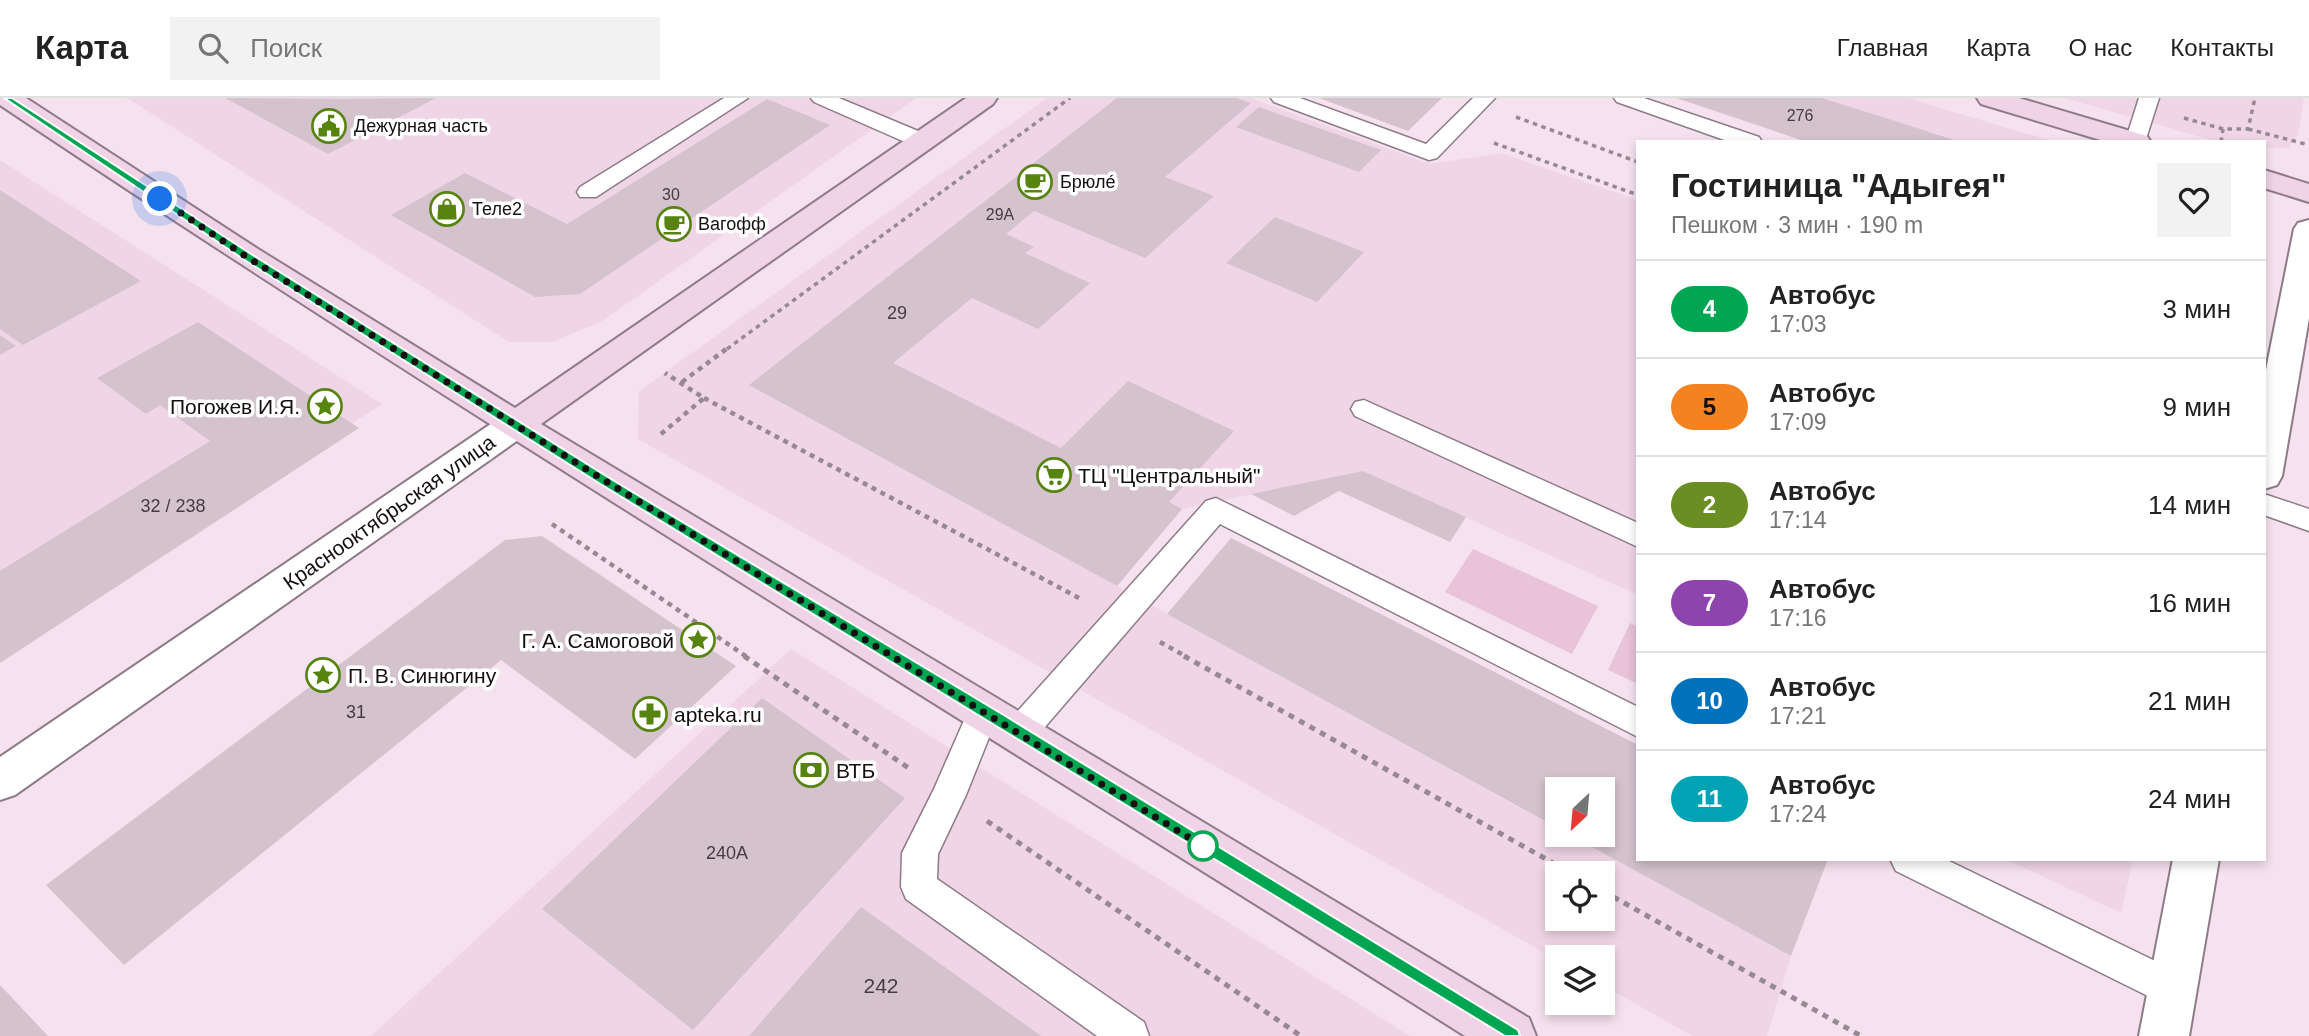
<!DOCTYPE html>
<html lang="ru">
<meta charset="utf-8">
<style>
body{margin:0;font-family:Arial,sans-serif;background:#f2f2f2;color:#222;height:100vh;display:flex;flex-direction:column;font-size:26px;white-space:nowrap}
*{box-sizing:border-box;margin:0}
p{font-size:23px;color:#767676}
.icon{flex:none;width:38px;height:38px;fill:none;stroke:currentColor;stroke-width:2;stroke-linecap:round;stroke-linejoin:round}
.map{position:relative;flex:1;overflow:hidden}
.details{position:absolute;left:1636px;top:42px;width:630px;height:721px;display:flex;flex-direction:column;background:#fff;border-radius:0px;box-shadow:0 4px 10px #0003}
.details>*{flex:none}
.badge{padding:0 14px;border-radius:23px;font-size:24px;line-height:46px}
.needle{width:46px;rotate:206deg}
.buttons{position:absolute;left:1545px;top:679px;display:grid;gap:14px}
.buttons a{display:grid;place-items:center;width:70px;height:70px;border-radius:0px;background:#fff;box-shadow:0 4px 10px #0003;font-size:35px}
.you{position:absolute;width:35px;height:35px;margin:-18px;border:5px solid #fff;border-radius:50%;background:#1a73e8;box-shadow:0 0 0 10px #1a73e833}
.map>.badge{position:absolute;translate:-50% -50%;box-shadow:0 0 0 4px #fff}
.round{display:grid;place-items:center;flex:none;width:74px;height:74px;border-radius:0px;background:#f2f2f2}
.overview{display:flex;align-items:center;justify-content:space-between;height:119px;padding:0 35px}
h1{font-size:33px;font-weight:800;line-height:52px}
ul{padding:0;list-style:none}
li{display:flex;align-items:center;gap:21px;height:98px;padding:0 35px;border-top:2px solid #e0e0e0}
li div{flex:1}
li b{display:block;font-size:26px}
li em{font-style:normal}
li .badge{min-width:77px;font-weight:700;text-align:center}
header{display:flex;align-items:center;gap:42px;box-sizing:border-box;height:98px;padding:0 35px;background:#fff;border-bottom:2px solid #e0e0e0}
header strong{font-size:33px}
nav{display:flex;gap:38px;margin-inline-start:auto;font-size:24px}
.search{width:490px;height:63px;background:#f2f2f2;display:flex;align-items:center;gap:18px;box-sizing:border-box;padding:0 24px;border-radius:0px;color:#767676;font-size:26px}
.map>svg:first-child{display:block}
.built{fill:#f0d5e6;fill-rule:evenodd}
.green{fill:#e8c3da}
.building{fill:#d4c2cd}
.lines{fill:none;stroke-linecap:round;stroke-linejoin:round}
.service-casing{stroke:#8d7c87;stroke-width:3}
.tertiary-casing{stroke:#8d7c87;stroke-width:4}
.secondary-casing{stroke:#8d7c87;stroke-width:4}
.path-far2{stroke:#968991;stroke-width:3.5;stroke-dasharray:4.5 4.5;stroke-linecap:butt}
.path-far1{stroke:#968991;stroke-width:4.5;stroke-dasharray:5 5;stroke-linecap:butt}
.path{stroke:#968991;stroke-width:5;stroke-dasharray:6 6;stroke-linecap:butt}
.service{fill:#fff;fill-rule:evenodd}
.tertiary{fill:#fff;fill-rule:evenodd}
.secondary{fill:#f1d3e8;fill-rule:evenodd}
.line{fill:#00a651;stroke:#fff;stroke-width:2}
.walk{stroke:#150f13;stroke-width:7;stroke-dasharray:0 12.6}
.stop-dot{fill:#fff;stroke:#00a651;stroke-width:3.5}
.labels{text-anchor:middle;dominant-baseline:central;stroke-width:7;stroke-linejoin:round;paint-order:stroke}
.far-number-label{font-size:16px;fill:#453c42}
.far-poi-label{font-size:18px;fill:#150f13;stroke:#fff;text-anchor:start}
.number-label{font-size:18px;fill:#453c42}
.poi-label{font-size:21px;fill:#150f13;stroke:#fff;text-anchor:start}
.street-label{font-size:21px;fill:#150f13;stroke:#fff}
.near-number-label{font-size:21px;fill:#453c42}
</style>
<header>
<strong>Карта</strong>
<div class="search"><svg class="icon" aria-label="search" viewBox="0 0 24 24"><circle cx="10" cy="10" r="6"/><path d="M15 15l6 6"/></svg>Поиск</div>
<nav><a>Главная</a><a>Карта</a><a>О нас</a><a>Контакты</a></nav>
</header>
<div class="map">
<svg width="2309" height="938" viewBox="0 0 2309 938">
<rect width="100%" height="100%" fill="#f5e2ee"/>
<path class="built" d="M127,0H916L604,222L553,244H509Z
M1047,0H1250L1430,66L1501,55L1638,102V497L1363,373L1182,411L1117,488L1557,730L1558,737H1570L1791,858L1767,938H1692L1603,887V859H1558L1557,862L638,341L639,293ZM1558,775H1603V821H1558Z
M1675,0H1908L2054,44H1963L1929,33L1923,44H1807Z
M2064,0H2304L2298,37L2289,50H2265L2264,44H2218Z
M0,62L382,306L0,555Z
M791,551L1410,938H371Z
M2005,761H2133L2121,815Z"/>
<path class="green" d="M1473,451L1598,508L1572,556L1445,494Z
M1630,525L1638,529V586L1608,572Z"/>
<path class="building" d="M225,0L342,1L436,0L328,56Z
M1117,0H1236L1251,5L1165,79L1214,98L1145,160L1034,113L1006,136L1034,149L1025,155L1090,185L1038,231L972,200L893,265L1061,350L1128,283L1234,333L1169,404L1182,411L1117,488L749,287Z
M1319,0H1442L1408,33Z
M1677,0H1822L1961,44H1807Z
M767,1L830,27L580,196L535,199L391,117L465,75L567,126Z
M1259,9L1381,52L1359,74L1236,29Z
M0,92L54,127L141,183L23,247L0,231Z
M1275,119L1364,154L1317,204L1226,165Z
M198,224L359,330L0,565V473L210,343L160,307L146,316L97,280Z
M0,237L16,248L0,257Z
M1363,373L1466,419L1450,444L1339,393L1294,418L1251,396Z
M542,438L736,568L635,661L501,562L124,867L46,787L505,442Z
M1231,440L1638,647V761H1828L1791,858L1570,737H1603V691H1558V730L1167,516Z
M762,600L905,700L693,932L542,811Z
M861,809L1041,938H749Z
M0,887L48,938H0Z"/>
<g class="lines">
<g class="service-casing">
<path id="service" d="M724,0H748L596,99H580L577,94L580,89Z
M811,0H839L930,38L933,43L930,48H914L814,4Z
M1271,0H1300L1426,46L1473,0H1495L1437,60L1429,62L1274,4Z
M1614,0H1644L1759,39L1762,44H1730L1617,4Z
M2139,0H2159L2145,44H2125Z
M1364,302L1638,425V449L1355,318L1351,311L1355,304Z
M2264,396L2309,411V433L2264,417Z
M1216,400L1638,609V639L1220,426L1032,644L1020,648L1008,644L1004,634L1008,624L1206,403Z
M984,598L995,602L1000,612L966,697L938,756L937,781L1144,924L1149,938H1097L906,801L901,789L902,755L934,691L973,602Z
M1890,761H1945L2186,878L2192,891L2186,904L2173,910L2160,904L1896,773Z"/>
</g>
<g class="tertiary-casing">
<path id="tertiary" d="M2309,122V220L2282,378L2277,387L2264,391V282L2294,131L2298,125Z
M516,314L528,317L533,326L528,335L15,697L0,702V659L504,317Z
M2173,761H2219L2189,938H2139Z"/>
</g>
<g class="secondary-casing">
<path id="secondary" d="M0,0H26L258,151L515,310L966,0H997L993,6L541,326L1529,920L1536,938H1465C976,629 481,329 0,7Z
M1977,0H2019L2147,38L2151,44H2107L1981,6Z
M2264,72L2309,86V104L2264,90Z"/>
</g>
<path class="path-far2" d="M1516,19L1638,64
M2184,20L2223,31H2248L2255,0
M2248,31L2309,47
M2221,44L2223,31
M1494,45L1638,97
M727,251L1070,0"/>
<path class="path-far1" d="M682,284L729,249
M704,300L1079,500
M661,336L704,300L665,275
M552,426L747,559
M1160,544L1187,559"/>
<path class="path" d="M744,558L910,671
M1184,558L1571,775
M987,723L1301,938
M1603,793L1861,938"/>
<use href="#service" class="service"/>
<use href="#tertiary" class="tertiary"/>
<use href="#secondary" class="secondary"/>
</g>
<path class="line" d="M4,0H12L251,156L611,381L1007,619L1518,932L1520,938H1505L996,628L602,387L243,161Z"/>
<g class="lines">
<path class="walk" d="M160,101L247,159L607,384L1203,748"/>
</g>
<defs>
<g id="civic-ring" transform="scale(1.75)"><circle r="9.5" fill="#fff" stroke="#578310" stroke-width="1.5"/><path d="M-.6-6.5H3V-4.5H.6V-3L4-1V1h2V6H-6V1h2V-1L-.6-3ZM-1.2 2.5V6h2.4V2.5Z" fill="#578310"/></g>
<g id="cafe-ring" transform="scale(1.75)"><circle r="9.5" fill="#fff" stroke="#578310" stroke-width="1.5"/><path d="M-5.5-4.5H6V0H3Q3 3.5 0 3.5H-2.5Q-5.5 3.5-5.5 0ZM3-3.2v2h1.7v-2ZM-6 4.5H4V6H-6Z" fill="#578310"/></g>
<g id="shop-ring" transform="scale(1.75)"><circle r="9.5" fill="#fff" stroke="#578310" stroke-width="1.5"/><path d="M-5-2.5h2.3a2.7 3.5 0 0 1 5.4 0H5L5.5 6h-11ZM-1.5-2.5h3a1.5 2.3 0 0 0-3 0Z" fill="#578310"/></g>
<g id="sight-ring" transform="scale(1.75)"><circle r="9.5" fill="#fff" stroke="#578310" stroke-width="1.5"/><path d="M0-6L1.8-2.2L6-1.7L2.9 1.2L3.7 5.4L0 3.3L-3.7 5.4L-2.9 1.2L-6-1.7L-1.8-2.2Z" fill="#578310"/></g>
<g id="supermarket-ring" transform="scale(1.75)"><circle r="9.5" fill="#fff" stroke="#578310" stroke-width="1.5"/><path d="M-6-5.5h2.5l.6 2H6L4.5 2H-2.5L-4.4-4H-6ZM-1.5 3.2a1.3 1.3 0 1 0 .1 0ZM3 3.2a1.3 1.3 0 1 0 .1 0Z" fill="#578310"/></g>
<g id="pharmacy-ring" transform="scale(1.75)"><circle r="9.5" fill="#fff" stroke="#578310" stroke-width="1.5"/><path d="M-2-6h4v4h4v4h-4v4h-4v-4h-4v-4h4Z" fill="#578310"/></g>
<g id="bank-ring" transform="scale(1.75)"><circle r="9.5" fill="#fff" stroke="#578310" stroke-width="1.5"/><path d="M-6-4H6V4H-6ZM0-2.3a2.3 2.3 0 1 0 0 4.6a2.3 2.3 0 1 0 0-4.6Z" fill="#578310"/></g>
</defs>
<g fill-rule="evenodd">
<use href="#civic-ring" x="329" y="28"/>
<use href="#cafe-ring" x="1035" y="84"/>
<use href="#shop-ring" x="447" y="111"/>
<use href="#cafe-ring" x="674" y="126"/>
<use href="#sight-ring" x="325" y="308"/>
<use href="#supermarket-ring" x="1054" y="377"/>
<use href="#sight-ring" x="698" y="542"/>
<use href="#sight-ring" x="323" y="577"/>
<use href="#pharmacy-ring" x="650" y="616"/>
<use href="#bank-ring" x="811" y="672"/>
</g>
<circle class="stop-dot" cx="1203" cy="748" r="14"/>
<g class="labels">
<g class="far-number-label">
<text x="1800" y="17">276</text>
<text x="671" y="96">30</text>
<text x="1000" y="116">29А</text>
</g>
<g class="far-poi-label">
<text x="354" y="28">Дежурная часть</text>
<text x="1060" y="84">Брюлé</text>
<text x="472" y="111">Теле2</text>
<text x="698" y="126">Вагофф</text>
</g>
<g class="number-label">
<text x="897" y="215">29</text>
<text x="173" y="408">32 / 238</text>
<text x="356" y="614">31</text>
<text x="727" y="755">240А</text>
</g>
<g class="poi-label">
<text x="300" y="308" text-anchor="end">Погожев И.Я.</text>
<text x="1078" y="377">ТЦ "Центральный"</text>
<text x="674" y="542" text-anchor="end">Г. А. Самоговой</text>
<text x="348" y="577">П. В. Синюгину</text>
<text x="674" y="616">apteka.ru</text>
<text x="836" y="672">ВТБ</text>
</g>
<g class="street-label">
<text transform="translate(389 414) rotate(-35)">Краснооктябрьская улица</text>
</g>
<g class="near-number-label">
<text x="881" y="887">242</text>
</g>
</g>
</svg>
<div class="buttons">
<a><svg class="needle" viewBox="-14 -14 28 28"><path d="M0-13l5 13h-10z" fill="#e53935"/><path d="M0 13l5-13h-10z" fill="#767676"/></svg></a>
<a><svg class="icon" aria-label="locate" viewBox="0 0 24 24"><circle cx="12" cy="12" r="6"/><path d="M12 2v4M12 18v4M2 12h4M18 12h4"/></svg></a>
<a><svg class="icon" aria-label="layers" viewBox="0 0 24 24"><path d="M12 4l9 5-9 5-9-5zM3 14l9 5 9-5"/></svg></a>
</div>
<div class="you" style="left:160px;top:101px"></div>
<section class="details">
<div class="overview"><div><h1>Гостиница &quot;Адыгея&quot;</h1><p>Пешком · 3 мин · 190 m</p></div><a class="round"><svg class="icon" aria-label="heart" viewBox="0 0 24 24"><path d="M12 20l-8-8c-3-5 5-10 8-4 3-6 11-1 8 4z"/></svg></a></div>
<ul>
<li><span class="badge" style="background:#00a651;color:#fff">4</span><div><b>Автобус</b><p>17:03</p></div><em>3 мин</em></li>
<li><span class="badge" style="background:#f58220;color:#111">5</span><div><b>Автобус</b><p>17:09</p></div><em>9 мин</em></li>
<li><span class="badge" style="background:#6b8e23;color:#fff">2</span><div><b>Автобус</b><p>17:14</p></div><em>14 мин</em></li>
<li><span class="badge" style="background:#8e44ad;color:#fff">7</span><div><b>Автобус</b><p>17:16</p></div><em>16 мин</em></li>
<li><span class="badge" style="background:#0072bc;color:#fff">10</span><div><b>Автобус</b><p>17:21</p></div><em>21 мин</em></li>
<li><span class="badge" style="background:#00a3b4;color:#fff">11</span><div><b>Автобус</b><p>17:24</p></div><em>24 мин</em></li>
</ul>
</section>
</div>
